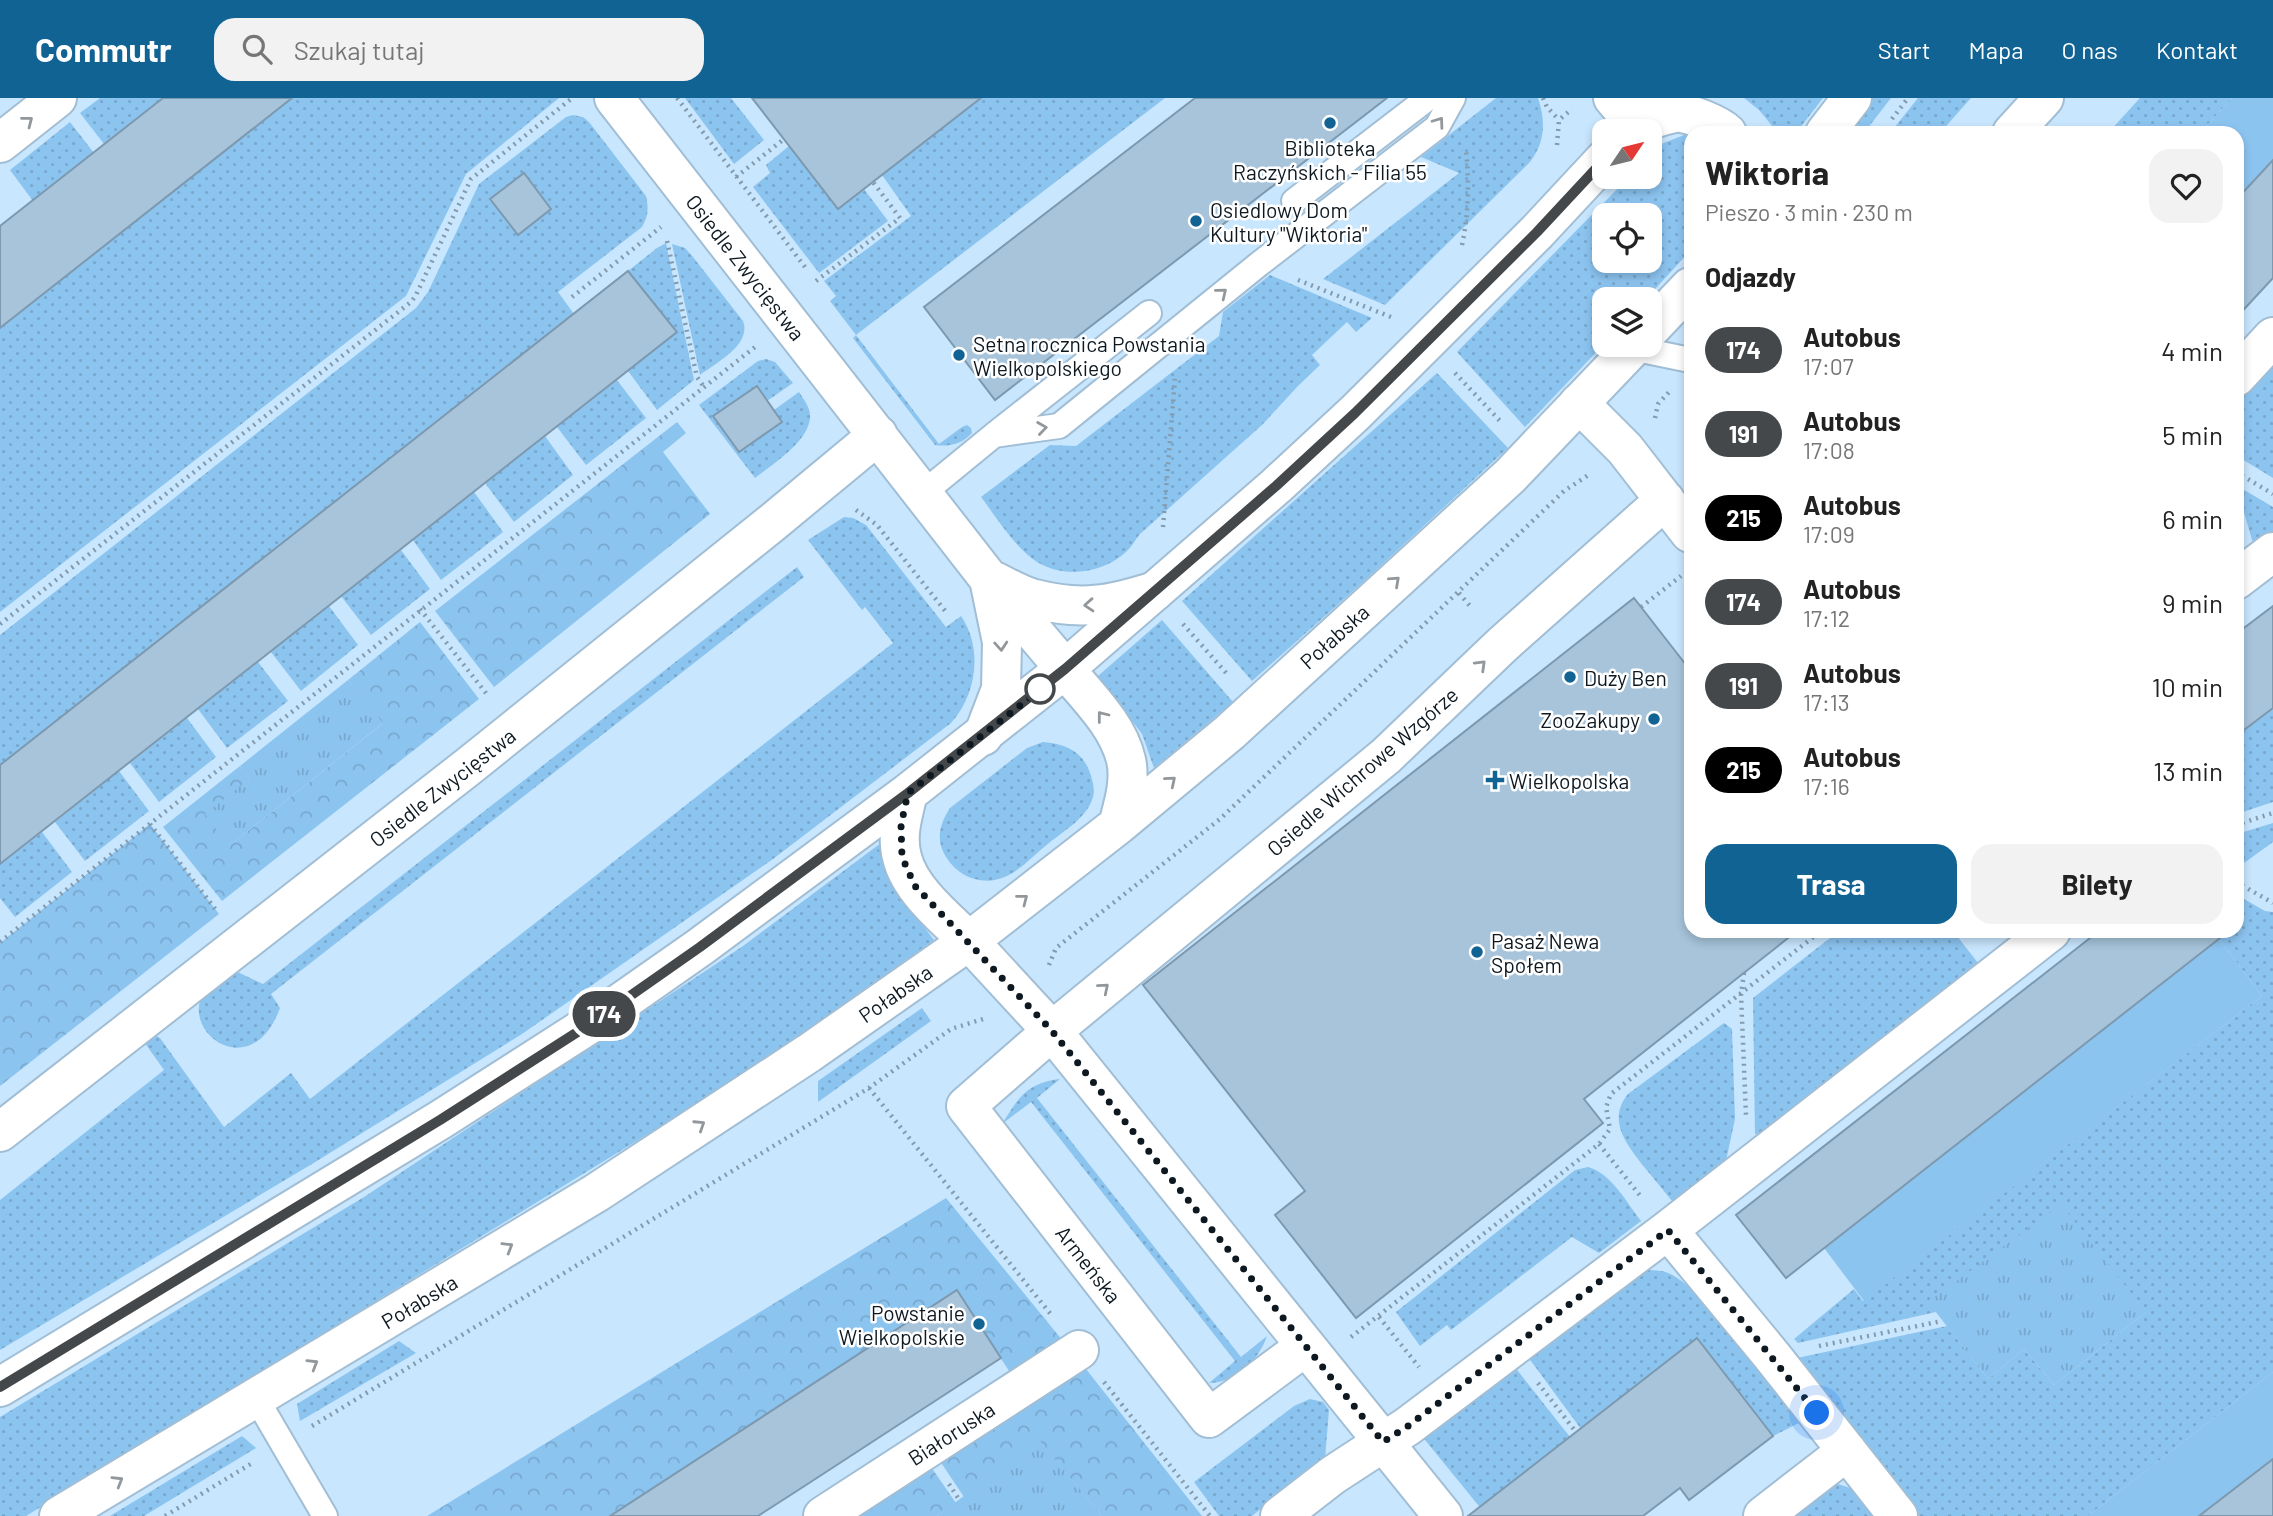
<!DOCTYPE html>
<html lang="pl">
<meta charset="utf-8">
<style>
body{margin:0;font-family:Barlow,sans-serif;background:#f2f2f2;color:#222;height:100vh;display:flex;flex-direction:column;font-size:26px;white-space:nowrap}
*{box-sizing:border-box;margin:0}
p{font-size:23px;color:#767676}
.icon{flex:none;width:38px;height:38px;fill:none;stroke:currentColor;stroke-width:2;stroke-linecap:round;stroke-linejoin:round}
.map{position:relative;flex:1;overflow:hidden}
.side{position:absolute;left:1684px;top:28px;width:560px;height:812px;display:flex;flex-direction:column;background:#fff;border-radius:21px;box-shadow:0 4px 10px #0003}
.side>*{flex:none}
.badge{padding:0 14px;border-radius:23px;font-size:24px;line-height:46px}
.needle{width:46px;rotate:55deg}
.tools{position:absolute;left:1592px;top:21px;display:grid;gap:14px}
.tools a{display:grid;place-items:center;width:70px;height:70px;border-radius:14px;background:#fff;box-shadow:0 4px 10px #0003;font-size:35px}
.you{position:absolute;width:35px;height:35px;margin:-18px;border:5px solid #fff;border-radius:50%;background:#1a73e8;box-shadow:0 0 0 10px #1a73e833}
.map>.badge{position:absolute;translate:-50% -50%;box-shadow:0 0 0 4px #fff}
h2{padding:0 21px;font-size:26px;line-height:63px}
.round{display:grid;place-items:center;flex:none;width:74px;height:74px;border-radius:21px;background:#f2f2f2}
.headline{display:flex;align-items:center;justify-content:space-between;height:119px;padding:0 21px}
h1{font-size:33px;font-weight:700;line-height:52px}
.button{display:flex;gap:14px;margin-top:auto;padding:14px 21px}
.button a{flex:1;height:80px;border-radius:21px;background:#116394;color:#fff;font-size:28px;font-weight:700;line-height:80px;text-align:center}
.button a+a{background:#f2f2f2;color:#222}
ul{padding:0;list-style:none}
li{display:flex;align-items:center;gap:21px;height:84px;padding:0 21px}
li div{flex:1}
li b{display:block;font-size:26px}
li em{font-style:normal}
li .badge{min-width:77px;font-weight:700;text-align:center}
header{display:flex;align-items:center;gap:42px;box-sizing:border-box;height:98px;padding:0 35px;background:#116394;color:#fff}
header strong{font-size:33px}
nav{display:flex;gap:38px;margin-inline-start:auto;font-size:24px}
.search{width:490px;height:63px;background:#f2f2f2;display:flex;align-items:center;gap:18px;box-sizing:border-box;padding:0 24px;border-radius:21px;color:#767676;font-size:26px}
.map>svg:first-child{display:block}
.grass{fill:url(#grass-dots);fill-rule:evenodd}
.forest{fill:url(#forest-crowns)}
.park{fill:url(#park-tufts)}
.garden{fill:#8cc4f0}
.building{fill:#a7c4db;stroke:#7d99af;stroke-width:2}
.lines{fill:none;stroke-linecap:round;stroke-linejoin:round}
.lane-casing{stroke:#a1bed5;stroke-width:28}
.street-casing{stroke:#a1bed5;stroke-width:42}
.secondary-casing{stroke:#a1bed5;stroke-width:42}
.path{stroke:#849bad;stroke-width:4.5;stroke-dasharray:2 5;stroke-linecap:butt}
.lane{stroke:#fff;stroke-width:24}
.street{stroke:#fff;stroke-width:38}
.secondary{stroke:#fff;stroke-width:38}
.oneway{stroke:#92979b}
.line-casing{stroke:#fff;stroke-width:16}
.line{stroke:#45484a;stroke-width:10}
.walk{stroke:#0d1820;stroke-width:7;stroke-dasharray:0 12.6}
.poi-dot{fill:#116394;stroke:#fff;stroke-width:2.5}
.stop-dot{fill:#fff;stroke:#45484a;stroke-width:3.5}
.labels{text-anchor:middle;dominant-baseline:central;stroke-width:5;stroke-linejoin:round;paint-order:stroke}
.poi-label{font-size:21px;fill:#0d1820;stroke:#fff;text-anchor:start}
.street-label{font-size:21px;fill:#0d1820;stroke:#fff}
</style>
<header>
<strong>Commutr</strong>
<div class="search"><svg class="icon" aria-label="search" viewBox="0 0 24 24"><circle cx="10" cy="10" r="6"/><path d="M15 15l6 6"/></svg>Szukaj tutaj</div>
<nav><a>Start</a><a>Mapa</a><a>O nas</a><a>Kontakt</a></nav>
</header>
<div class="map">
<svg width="2273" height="1418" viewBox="0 0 2273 1418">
<defs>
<pattern id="grass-dots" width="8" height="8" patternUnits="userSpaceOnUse" patternTransform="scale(1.75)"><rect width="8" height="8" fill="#8cc4f0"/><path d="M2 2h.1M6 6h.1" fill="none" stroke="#78a8ce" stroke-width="1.8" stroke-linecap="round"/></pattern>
<pattern id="forest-crowns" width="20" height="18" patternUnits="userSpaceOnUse" patternTransform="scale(1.75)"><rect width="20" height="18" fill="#8cc4f0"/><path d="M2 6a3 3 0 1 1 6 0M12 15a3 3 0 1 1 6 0" fill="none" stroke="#78a8ce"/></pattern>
<pattern id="park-tufts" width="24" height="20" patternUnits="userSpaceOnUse" patternTransform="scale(1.75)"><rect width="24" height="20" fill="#8cc4f0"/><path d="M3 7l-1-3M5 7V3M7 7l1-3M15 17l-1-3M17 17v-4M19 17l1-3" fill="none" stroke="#78a8ce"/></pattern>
</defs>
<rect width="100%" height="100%" fill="#c8e6fe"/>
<path class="grass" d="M100,0H163L104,46L80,15Z
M292,0H559L466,76L406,198L0,514V230Z
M685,0H731L764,42L734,66Z
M959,0H1165L856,237L939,346L962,329L967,327L971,330L972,335C962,346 949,349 935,347L853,240L856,237L830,203L836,198L824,183L911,118L882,77L967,11Z
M1496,0H1538C1546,24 1545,44 1530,64L1385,207L1323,181L1459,75L1421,59Z
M1744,0H1823L1796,35H1778L1759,12Z
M1871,0H1891L1864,35H1845Z
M1918,0H1971L1940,35H1890Z
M2140,0H2232L2200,35H2108Z
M573,17L583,19L589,24L646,98C649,111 648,118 642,129L558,194L574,216L0,667V537L416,210L428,194L479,86L566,19ZM524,75L551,111L518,137L490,101Z
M70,24L94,55L33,103L10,72Z
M1692,34L1690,153L1646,201H1605V245L1525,329L1457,254L1629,79H1650V57L1661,46ZM1605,117H1650V163H1605Z
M789,48L838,111L864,91L888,123L819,175L753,89L770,75L766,67Z
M666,145L694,282L657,312L628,273L677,234L628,173L657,150Z
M672,146L685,150L693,159L743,223C752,247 716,265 700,277Z
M1270,177L1372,220L1356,234L1347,224L1312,257L1320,267L1298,288L1262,327L1140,436C1136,441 1132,448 1127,453C1104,475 1065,481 1037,464C1014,449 997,420 981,399L1050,347L1076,348L1219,238L1223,214Z
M766,261L775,264L793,285L767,303L774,312L799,294C804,302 811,310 810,320C808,344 773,366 755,380L699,307L758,263Z
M2273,265V380L2237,358L2236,304Z
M1437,275L1508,350L1362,485L1252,583L1182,503Z
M617,282L646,320L586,367L557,329Z
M545,338L573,377L514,424L485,385Z
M2236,387L2273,409V439L2255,452Z
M474,394L503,434L441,482L413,442Z
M844,419L853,420L866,427L946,529L961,518C983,550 977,596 951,625L773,761L522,936L312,1066L0,1252V1102L164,972L142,941L153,936L160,940L224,1029L291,975L310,1001L893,545L865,509L862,512L808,442Z
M401,452L430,491L371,537L341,498Z
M797,469L804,479L271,896L280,910C251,989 177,932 205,893C211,884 222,877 229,870L263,886Z
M329,508L358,547L301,593L271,554Z
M1162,522L1233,604L1154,670L1142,636L1098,578Z
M258,564L288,603L227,650L198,611Z
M2273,610V704L2237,716V638Z
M187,620L216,659L159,704L130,665Z
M1043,644C1067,646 1084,654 1091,678C1093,684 1095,693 1093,699C1087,720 1065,732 1049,745C1036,755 1022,771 1007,778C984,789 959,780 946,759C935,742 940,725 950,710L1027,650Z
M119,673L149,713L85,763L55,724Z
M2273,725V744L2244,765L2237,757V736Z
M42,734L72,774L15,819L0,800V767Z
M881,745L891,785L934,842L741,979L26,1418H0V1319L364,1099L743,848Z
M2237,797L2265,813L2273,814V1274L2088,1418H1918L1799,1268L1797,1260L1947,1228L1988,1281L2024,1251L2054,1287L2146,1214L1929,1204L1936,1214L1798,1245L1794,1241L1854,1191L1863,1203L2262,898L2213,833H2236Z
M1839,833H1953L1982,870L1769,1035L1755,1036L1753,900Z
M922,910L931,923L818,1004V983Z
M1724,925L1732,931L1735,1021L1724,1072L1677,1109C1666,1096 1656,1083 1645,1070C1628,1048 1606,1023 1628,996Z
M1060,981L1037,1000L1241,1259L1267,1238C1259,1262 1235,1285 1209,1285L1235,1263L1031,1004L1002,1026C1019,999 1027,985 1060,981Z
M1588,1069C1612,1076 1627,1105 1641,1123L1599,1155L1572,1139L1451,1232L1447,1227L1420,1248L1396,1214L1575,1072Z
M1643,1172C1666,1171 1674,1176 1691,1191L1801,1324L1773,1338L1697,1240L1581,1331L1528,1259Z
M399,1243L416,1255L300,1323L297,1306Z
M1514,1268L1570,1339L1491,1400L1487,1418L1421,1337Z
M1310,1301L1323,1304L1329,1312L1325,1360L1252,1418H1219L1194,1384L1294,1308Z
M242,1338L256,1350L144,1418H110Z
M1835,1385L1853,1391L1875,1418H1792Z"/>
<path class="forest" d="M677,324L686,335L663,354L710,416L494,589L435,513Z
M420,524L479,601L222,803L163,729L240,668L249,680L229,748L382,626L348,582Z
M150,726L219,816L0,988V845Z
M946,1100L1063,1243L1011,1276L957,1193L610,1418H427Z
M1082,1266L1202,1418H1102L1039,1343L964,1399L938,1360Z
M929,1366L956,1405L937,1418H850Z"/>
<path class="park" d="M348,582L383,625L229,748L205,716L249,681L240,668Z
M2061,1106L2146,1214L2054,1287L2024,1251L1988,1281L1928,1204Z
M1039,1342L1102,1418H937Z"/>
<path class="garden" d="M2232,0H2273V62L2237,102L2236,35H2200Z
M2219,841L2262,898L1864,1203L1824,1150Z
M2273,1274V1361L2199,1418H2088Z"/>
<path class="building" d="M163,0H292L0,230V128Z
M752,0H981L838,111Z
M1195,0H1387L995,302L924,209Z
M2273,62V180L2236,220V102Z
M524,75L551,111L518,137L490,101Z
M628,173L677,234L0,766V667Z
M757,288L782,324L739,354L713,318Z
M1634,500L1690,572V833H1797L1584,1001L1603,1025L1356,1220L1275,1117L1305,1093L1143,887Z
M2273,508V610L2236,638V536Z
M2099,833H2229L1786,1180L1736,1117Z
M957,1192L1001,1260L803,1389L758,1418H610Z
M1697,1240L1773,1338L1689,1402L1680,1390L1643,1418H1468Z
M2273,1361V1418H2199Z"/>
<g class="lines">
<g class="lane-casing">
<path id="lane" d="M1294,103L1428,0
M1632,250L1690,262
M994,337L1149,215
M922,396L994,337L1059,328L1259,166L1437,29L1453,0
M256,1300L325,1418"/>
</g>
<g class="street-casing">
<path id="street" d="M614,0L989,481L1065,571
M1613,0L1636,27C1648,23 1662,17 1675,15C1686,13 1719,27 1727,35
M2012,35L2044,0
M0,45L57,0
M2236,279L2273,239
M1579,305L1625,351L1690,435
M2236,482L2273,454
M994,483C1007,489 1021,498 1035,501C1081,513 1111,507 1155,493
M983,638L1001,591L1002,544L990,486
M969,843L1052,933L1443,1418
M0,1034L469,668L773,424L878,337
M1668,1132L1772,1258L1898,1418
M1306,1248L1209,1320L966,1008L1052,933L1386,658L1502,547L1665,402
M823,1418L1079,1252
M1280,1418L1333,1377L1408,1328L1668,1132L2051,833
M1763,1418L1847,1353"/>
</g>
<g class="secondary-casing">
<path id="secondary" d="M1630,33L1665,0
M1825,35L1852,0
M1650,231L1690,189
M1065,571C1087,598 1118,627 1126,662C1131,683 1123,708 1118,727
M908,695C903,716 896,738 902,759C909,791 946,821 969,843
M0,1289L440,1022L590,926L700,849L908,695L1065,571L1276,388L1355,315L1537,134L1605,61
M59,1418L596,1095L809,955L969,843L1118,727L1230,634L1510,378L1635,247"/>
</g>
<path class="path" d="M677,0L805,169
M1543,0L1547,9L1559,22
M1892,21L1908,0
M1557,47L1559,22L1572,11
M736,79L784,41
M667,143L697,279L704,289
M1462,147C1469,114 1469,84 1466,51
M1298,182L1391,219
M816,183L900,120L873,84
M572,199L661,129
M1455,275L1502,325
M1655,320L1658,306L1669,294
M2236,374L2273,396
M856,412L877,427L946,514
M1163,429L1175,281
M1459,495L1470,508
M1641,509L1681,478
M420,511L489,599
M0,526L411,204L416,197L471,81L571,1
M1183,526L1228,577
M150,726L216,812
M2236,727L2273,715
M2236,784L2273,805
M0,844L755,249
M1049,867L1056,850L1220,721L1564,393L1590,376
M1744,875L1741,896L1746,1018
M869,990L1053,1219
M1599,1046L1642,1100
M1379,1219L1419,1269
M1351,1239L1599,1046L1610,1031L1606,1009L1611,996L1821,833
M1819,1248L1942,1223
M1104,1284L1210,1418
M1538,1285L1576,1334
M312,1328L869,990L951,931L983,921
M949,1386L960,1403
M165,1418L254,1364"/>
<use href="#lane" class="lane"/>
<use href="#street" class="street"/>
<use href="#secondary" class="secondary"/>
</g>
<defs><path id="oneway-chevron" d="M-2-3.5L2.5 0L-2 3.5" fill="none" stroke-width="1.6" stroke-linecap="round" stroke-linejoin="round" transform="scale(1.75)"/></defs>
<g class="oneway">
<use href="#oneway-chevron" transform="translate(28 23) rotate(-38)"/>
<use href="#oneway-chevron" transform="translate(1439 24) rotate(-54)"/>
<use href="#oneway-chevron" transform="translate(1222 195) rotate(-39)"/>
<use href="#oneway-chevron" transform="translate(1042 330) rotate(-8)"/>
<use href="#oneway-chevron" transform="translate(1395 483) rotate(-42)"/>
<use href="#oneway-chevron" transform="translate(1089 507) rotate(176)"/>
<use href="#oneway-chevron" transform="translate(1001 548) rotate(86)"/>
<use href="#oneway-chevron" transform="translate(1481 567) rotate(-44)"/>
<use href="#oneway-chevron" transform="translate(1102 618) rotate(-128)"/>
<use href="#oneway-chevron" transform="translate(1171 683) rotate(-40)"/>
<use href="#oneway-chevron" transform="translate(1023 801) rotate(-38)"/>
<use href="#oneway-chevron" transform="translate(1104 890) rotate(-40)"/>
<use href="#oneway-chevron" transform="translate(700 1027) rotate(-33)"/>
<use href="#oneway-chevron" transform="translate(508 1149) rotate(-31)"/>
<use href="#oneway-chevron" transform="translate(313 1266) rotate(-31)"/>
<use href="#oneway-chevron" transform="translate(118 1383) rotate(-31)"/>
</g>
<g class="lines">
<g class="line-casing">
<path id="line" d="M0,1289L440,1022L590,926L700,849L908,695L1065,571L1276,388L1355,315L1537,134L1605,61"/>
</g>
<use href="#line" class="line"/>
<path class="walk" d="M1040,591L1045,588L908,695L901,727L902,759L915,788L1052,933L1383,1344L1408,1328L1668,1132L1817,1315"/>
</g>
<g class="poi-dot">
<circle cx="1330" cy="25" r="7"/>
<circle cx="1196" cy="123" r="7"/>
<circle cx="959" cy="257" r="7"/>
<circle cx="1570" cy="579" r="7"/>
<circle cx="1654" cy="621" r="7"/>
<path d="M1491.5 671.5h7v7h7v7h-7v7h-7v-7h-7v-7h7z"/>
<circle cx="1477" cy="854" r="7"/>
<circle cx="979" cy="1226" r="7"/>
</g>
<circle class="stop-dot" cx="1040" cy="591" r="14"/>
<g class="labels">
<g class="poi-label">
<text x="1330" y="49" text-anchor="middle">Biblioteka<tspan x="1330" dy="24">Raczyńskich - Filia 55</tspan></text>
<text x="1210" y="111">Osiedlowy Dom<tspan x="1210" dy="24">Kultury "Wiktoria"</tspan></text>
<text x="973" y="245">Setna rocznica Powstania<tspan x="973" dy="24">Wielkopolskiego</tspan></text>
<text x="1584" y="579">Duży Ben</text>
<text x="1640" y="621" text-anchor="end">ZooZakupy</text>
<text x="1509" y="682">Wielkopolska</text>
<text x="1491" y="842">Pasaż Newa<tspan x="1491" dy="24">Społem</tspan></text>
<text x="965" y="1214" text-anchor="end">Powstanie<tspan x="965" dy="24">Wielkopolskie</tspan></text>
</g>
<g class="street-label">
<text transform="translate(746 169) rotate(52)">Osiedle Zwycięstwa</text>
<text transform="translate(1334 538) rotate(-42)">Połabska</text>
<text transform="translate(1362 673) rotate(-41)">Osiedle Wichrowe Wzgórze</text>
<text transform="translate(442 689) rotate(-38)">Osiedle Zwycięstwa</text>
<text transform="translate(895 895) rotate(-35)">Połabska</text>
<text transform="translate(1089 1166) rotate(52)">Armeńska</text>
<text transform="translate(419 1203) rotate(-31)">Połabska</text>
<text transform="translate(951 1335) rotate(-33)">Białoruska</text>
</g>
</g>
</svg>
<div class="tools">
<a><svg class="needle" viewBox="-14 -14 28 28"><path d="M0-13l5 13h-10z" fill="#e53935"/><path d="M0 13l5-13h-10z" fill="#767676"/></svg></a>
<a><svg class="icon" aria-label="locate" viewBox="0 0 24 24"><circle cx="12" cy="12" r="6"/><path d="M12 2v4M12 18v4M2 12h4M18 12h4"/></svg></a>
<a><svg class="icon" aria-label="layers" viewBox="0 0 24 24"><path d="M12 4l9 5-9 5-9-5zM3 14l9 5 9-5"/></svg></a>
</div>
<div class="you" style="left:1817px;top:1315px"></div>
<b class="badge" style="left:604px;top:916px;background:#45484a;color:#fff">174</b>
<section class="side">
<div class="headline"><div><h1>Wiktoria</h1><p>Pieszo · 3 min · 230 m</p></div><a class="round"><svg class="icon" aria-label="heart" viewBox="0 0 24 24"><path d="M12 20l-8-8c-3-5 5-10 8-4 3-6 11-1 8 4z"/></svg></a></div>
<h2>Odjazdy</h2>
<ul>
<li><span class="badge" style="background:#45484a;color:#fff">174</span><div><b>Autobus</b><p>17:07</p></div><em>4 min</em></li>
<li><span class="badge" style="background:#45484a;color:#fff">191</span><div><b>Autobus</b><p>17:08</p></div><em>5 min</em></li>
<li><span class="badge" style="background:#000;color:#fff">215</span><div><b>Autobus</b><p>17:09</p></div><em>6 min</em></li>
<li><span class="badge" style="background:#45484a;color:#fff">174</span><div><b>Autobus</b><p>17:12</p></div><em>9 min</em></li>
<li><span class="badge" style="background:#45484a;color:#fff">191</span><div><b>Autobus</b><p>17:13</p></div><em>10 min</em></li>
<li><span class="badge" style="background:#000;color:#fff">215</span><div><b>Autobus</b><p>17:16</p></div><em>13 min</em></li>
</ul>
<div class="button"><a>Trasa</a><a>Bilety</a></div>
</section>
</div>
